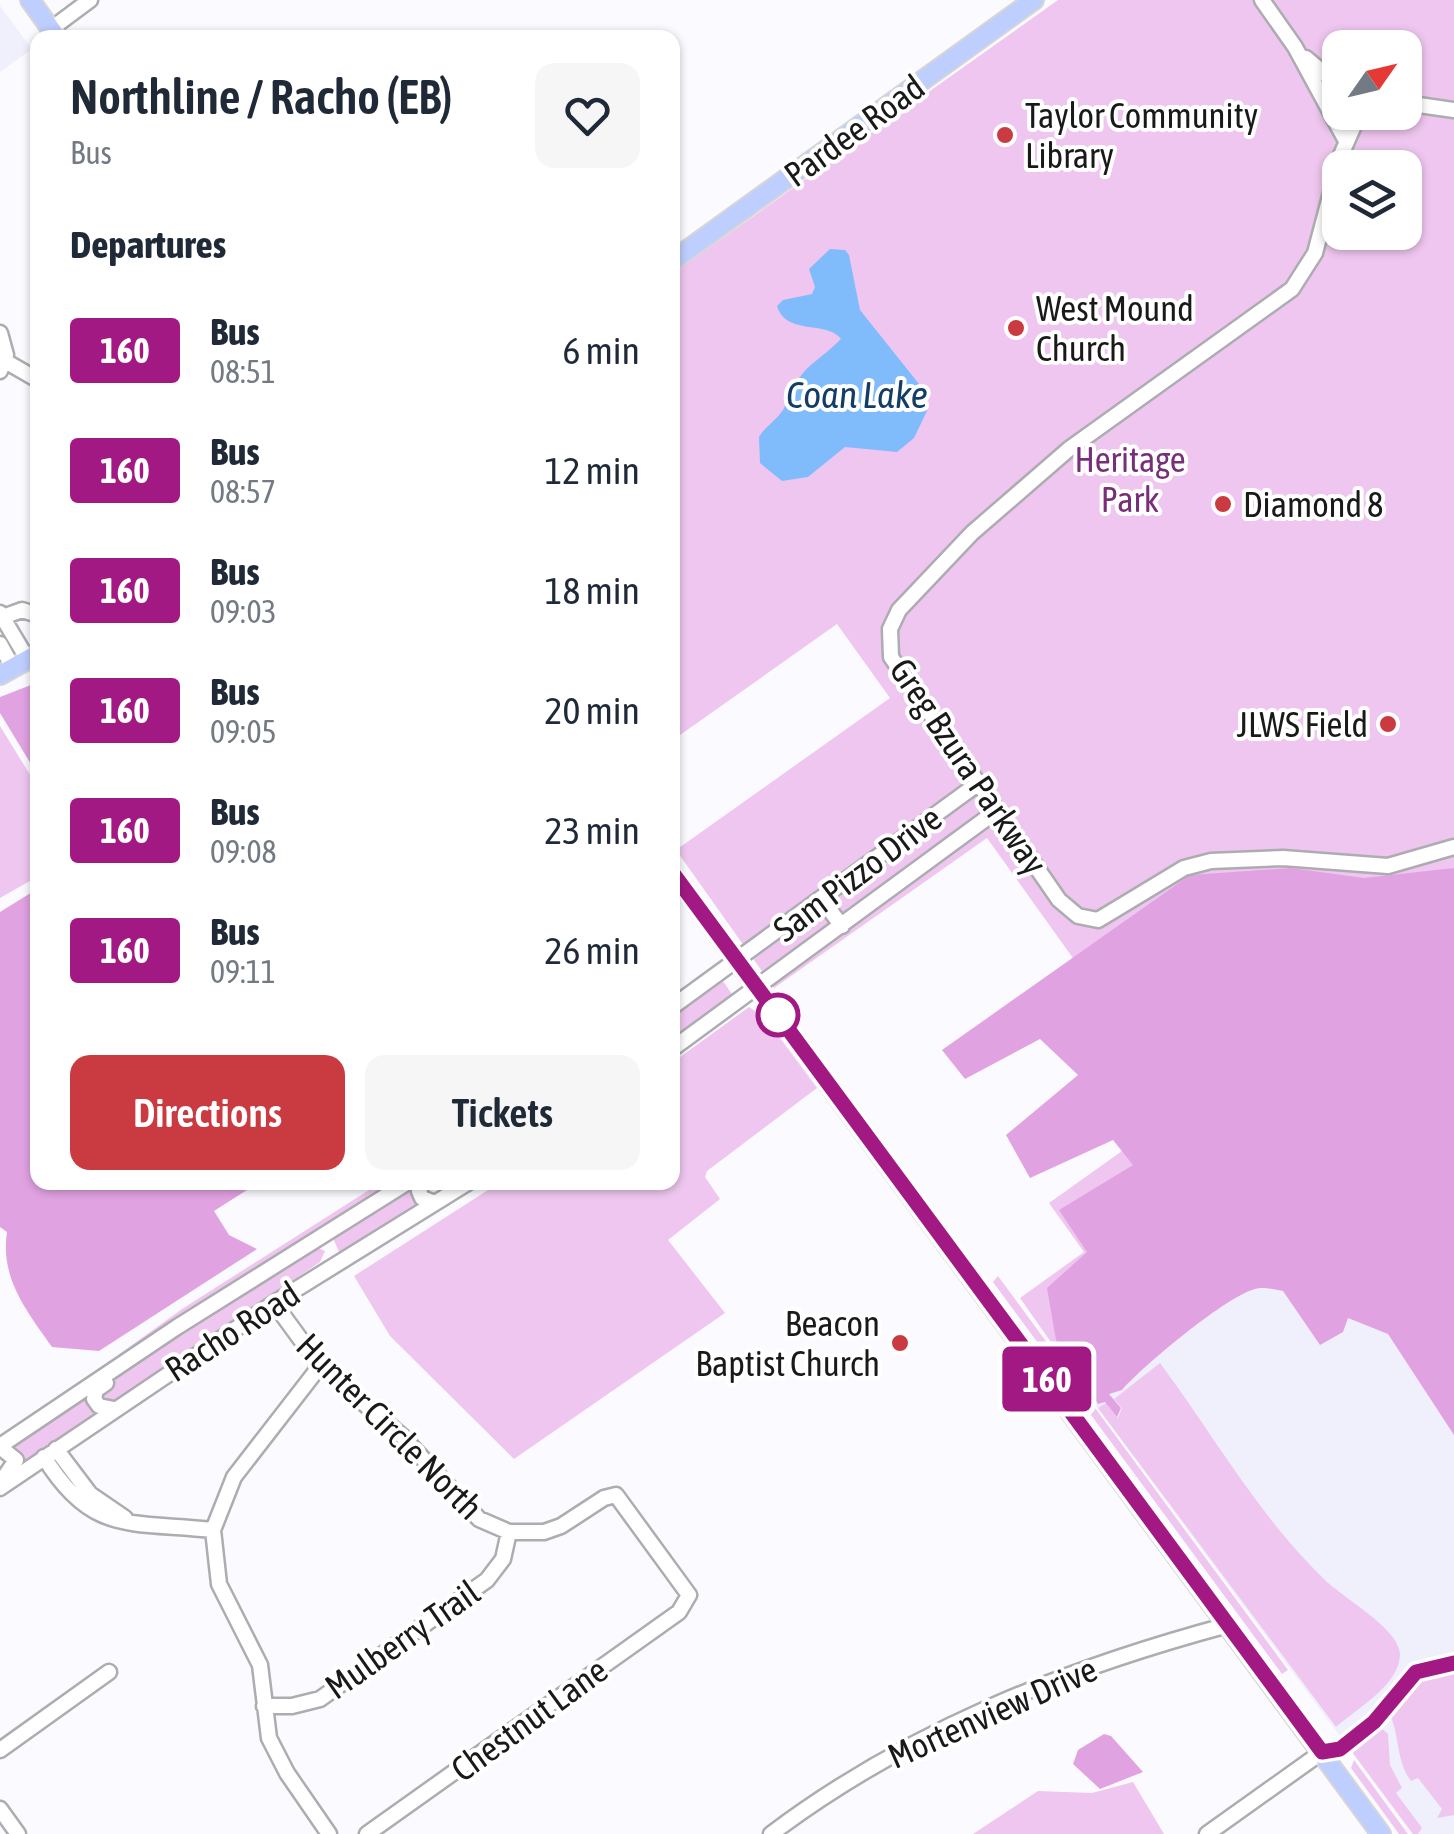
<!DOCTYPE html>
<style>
body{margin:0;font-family:"Asap Condensed",sans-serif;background:#f6f6f7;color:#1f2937;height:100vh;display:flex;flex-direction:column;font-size:38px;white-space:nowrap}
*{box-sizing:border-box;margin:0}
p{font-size:32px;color:#747a83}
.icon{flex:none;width:55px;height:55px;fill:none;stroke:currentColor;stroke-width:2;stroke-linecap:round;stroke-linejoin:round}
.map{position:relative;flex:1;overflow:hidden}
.details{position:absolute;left:30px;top:30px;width:650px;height:1160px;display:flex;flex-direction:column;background:#fff;border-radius:20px;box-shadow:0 2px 8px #0004}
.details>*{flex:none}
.badge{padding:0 20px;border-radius:8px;font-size:35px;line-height:65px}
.needle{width:65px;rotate:56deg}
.fabs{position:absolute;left:1322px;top:30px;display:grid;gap:20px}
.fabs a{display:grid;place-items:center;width:100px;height:100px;border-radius:20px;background:#fff;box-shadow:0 2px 8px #0004;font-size:50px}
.map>.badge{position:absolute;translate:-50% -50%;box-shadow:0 0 0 5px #fff}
h2{padding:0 40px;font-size:38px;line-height:90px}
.round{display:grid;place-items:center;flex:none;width:105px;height:105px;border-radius:20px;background:#f6f6f7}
.overview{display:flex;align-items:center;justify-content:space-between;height:170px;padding:0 40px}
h1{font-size:48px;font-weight:600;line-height:75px}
.action{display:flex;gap:20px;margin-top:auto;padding:20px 40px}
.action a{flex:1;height:115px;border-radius:20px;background:#ca3a41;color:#fff;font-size:40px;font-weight:600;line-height:115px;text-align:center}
.action a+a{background:#f6f6f7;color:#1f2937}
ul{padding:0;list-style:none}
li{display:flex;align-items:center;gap:30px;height:120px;padding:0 40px}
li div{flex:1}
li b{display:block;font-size:38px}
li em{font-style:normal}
li .badge{min-width:110px;font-weight:700;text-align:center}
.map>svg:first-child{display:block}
.built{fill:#f0effc}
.green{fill:#efc6ef;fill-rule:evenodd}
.forest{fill:#e1a2e2}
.water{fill:#80bcfc}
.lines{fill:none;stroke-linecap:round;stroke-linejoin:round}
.minor-casing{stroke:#adacb1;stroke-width:19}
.major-casing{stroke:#d6d6d6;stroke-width:22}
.minor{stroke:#fff;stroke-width:14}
.major{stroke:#becefe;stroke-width:18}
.line-casing{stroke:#fff;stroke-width:22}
.line{stroke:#a31984;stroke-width:15}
.poi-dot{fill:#ca3a41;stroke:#fff;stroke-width:4}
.stop-dot{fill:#fff;stroke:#a31984;stroke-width:5}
.labels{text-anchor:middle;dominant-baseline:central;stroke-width:8;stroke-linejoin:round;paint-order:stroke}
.poi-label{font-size:35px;fill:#19191a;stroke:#fff;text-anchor:start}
.street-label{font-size:35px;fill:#19191a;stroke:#fff}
.park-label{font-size:35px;fill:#782f7a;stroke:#fff}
.water-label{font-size:38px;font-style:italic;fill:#133d66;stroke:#fff}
</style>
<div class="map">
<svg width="1454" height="1834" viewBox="0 0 1454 1834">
<rect width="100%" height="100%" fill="#fbfbff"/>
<path class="built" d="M0,6L32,49L0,72Z
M1454,1139V1834H1412L1090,1398Z"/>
<path class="green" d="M1058,0H1454V1139L1090,1398L1020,1298L1084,1252L1049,1203L1181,1109L987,838L774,988L676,850L890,698L837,624L673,740L672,274ZM1340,48H1405V112H1340ZM1340,168H1405V232H1340Z
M0,726L37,786V877L0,898Z
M723,981L734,997L673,1042L672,1014Z
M749,1007L765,1018L817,1088L707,1171L705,1177L720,1199L668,1240L725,1313L514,1459L390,1336L354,1276L499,1183L672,1182L673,1062Z
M380,1183H398L195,1307L0,1440L182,1309Z
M409,1188L419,1206L340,1254L332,1236Z
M316,1247L325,1251L320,1262L117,1399H102L105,1387L179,1331Z
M998,1276L1288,1670L1282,1674L993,1282Z
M1160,1363C1215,1437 1259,1517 1326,1581C1344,1598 1400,1630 1400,1654C1400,1685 1356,1709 1336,1727L1098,1408L1106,1403L1118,1418L1122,1408L1114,1399Z
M86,1395L94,1415L23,1462L13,1444Z
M1454,1669V1815L1437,1818L1442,1809L1418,1778L1411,1781C1396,1761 1400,1737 1390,1715C1403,1691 1425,1669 1454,1669Z
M1380,1727L1388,1734L1390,1765L1402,1788L1396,1793L1422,1828L1418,1834H1413L1350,1749Z
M1354,1760L1408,1834H1399L1351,1768Z
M1133,1782L1164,1834H973L1038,1791L1092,1793Z"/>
<path class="forest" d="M31,685L37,689V774L0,713V697Z
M1291,868L1364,878L1454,868V1435L1388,1334L1348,1318L1343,1332L1320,1345L1283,1291C1273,1289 1261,1286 1252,1290C1222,1300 1144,1365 1122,1390L1109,1394L1121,1408L1117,1417L1105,1402L1098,1404L1056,1340L1047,1288L1087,1252L1059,1210L1133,1165L1113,1140L1030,1178L1006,1135L1078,1075L1040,1039L965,1079L942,1050L1190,875Z
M37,889L38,1182L258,1183L214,1211L229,1235L257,1249L99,1351L52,1347C26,1310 0,1278 7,1232L0,1227V912Z
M1104,1734L1111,1736L1143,1772L1100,1789L1073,1764L1078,1750Z"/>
<path class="water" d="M830,249L845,250L849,255L860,310L919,384L927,411L914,438L897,452L845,447L808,477L782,481L760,463L759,437C765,426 781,417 785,406C803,363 810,369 841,339C827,320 786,336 777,306L783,300L812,294L815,287L809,269Z"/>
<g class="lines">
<g class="minor-casing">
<path id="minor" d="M1262,0L1295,47L1346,141
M51,29L90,0
M1306,58L1340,87
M1405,103L1454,110
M1360,112L1341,155L1315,253L1292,289L1069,449L972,533L899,610L890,629L891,657L1059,900L1078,916L1098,920L1184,868L1211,861L1283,858L1388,866L1454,847
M0,333L6,355L0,371
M5,361L38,380
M0,613L28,660
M0,618L22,610L38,615
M0,644L13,668
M822,900L842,926
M672,1007L976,785
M672,1049L995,812
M423,1182L419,1191L422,1198L435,1203
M274,1303L320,1366L402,1436L479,1519L509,1532H544L561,1526L604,1498L616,1495L689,1595L679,1612L367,1834
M320,1366L234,1477L213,1530L219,1584L260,1665L269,1738L287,1773L329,1834
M106,1383L96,1390L94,1399L99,1406L114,1409
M0,1446L177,1327L408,1182
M0,1447L16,1460L5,1476
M56,1449L90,1494L125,1518
M44,1457C92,1535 130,1521 213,1530
M0,1488L274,1303L469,1182
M264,1706H292L320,1699L487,1580L503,1559L509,1532
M0,1750L109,1672
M0,1809L18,1834
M771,1834C908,1731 1064,1669 1228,1625
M1207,1834L1322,1752"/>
</g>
<g class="major-casing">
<path id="major" d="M30,0L57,38
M672,261L1034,0
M0,675L38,654
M672,872L1381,1834"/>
</g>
<use href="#minor" class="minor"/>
<use href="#major" class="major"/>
</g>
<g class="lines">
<g class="line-casing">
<path id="line" d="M672,872L1322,1752L1340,1749L1374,1722L1416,1672L1454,1663"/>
</g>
<use href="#line" class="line"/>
</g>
<g class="poi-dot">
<circle cx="1005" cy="135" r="10"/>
<circle cx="1016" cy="328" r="10"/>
<circle cx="1223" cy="504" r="10"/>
<circle cx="1388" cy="724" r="10"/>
<circle cx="900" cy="1343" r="10"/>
</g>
<circle class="stop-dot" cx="778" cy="1015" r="20"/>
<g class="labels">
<g class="poi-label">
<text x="1025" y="115">Taylor Community<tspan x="1025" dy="40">Library</tspan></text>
<text x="1036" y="308">West Mound<tspan x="1036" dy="40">Church</tspan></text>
<text x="1243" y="504">Diamond 8</text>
<text x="1368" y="724" text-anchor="end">JLWS Field</text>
<text x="880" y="1323" text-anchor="end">Beacon<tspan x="880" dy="40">Baptist Church</tspan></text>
</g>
<g class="street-label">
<text transform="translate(854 130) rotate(-36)">Pardee Road</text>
<text transform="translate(969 766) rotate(56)">Greg Bzura Parkway</text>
<text transform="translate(857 873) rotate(-37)">Sam Pizzo Drive</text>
<text transform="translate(232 1331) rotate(-33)">Racho Road</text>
<text transform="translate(390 1426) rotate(45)">Hunter Circle North</text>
<text transform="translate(402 1639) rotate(-35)">Mulberry Trail</text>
<text transform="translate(992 1712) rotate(-24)">Mortenview Drive</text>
<text transform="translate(529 1719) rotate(-36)">Chestnut Lane</text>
</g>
<g class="park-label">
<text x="1130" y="459">Heritage<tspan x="1130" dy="40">Park</tspan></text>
</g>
<g class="water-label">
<text x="857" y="394">Coan Lake</text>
</g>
</g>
</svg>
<div class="fabs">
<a><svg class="needle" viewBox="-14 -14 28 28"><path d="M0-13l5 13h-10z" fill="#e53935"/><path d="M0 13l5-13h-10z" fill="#747a83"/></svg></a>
<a><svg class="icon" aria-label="layers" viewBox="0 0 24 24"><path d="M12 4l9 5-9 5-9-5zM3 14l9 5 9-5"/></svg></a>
</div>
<b class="badge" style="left:1047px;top:1379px;background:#a31984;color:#fff">160</b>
<section class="details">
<div class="overview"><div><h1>Northline / Racho (EB)</h1><p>Bus</p></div><a class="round"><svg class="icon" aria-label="heart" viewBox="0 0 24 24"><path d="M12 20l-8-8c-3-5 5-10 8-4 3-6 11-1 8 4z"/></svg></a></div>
<h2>Departures</h2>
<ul>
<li><span class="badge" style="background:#a31984;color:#fff">160</span><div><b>Bus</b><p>08:51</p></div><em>6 min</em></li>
<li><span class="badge" style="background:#a31984;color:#fff">160</span><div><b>Bus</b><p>08:57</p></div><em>12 min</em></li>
<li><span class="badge" style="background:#a31984;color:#fff">160</span><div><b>Bus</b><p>09:03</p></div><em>18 min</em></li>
<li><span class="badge" style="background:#a31984;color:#fff">160</span><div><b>Bus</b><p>09:05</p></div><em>20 min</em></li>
<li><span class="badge" style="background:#a31984;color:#fff">160</span><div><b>Bus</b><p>09:08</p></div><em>23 min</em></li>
<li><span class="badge" style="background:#a31984;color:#fff">160</span><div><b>Bus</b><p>09:11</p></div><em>26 min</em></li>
</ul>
<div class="action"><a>Directions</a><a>Tickets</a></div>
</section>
</div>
